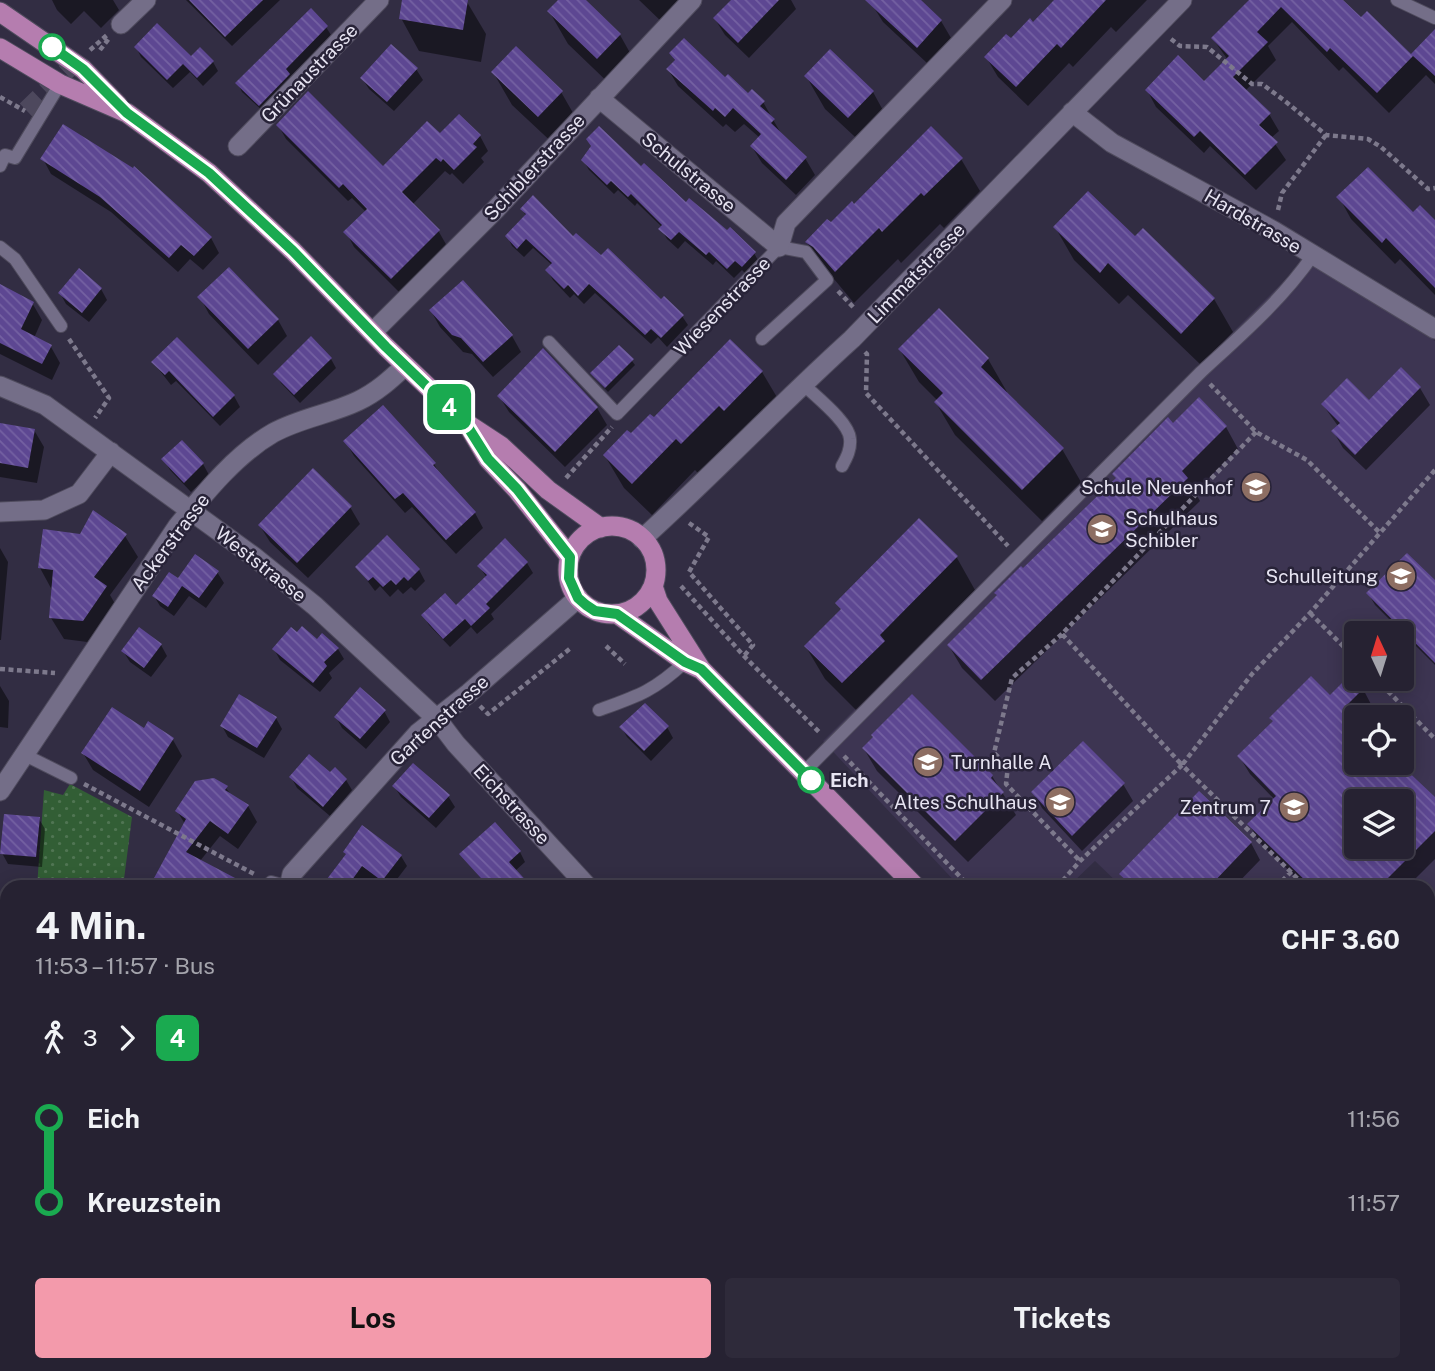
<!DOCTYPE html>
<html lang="de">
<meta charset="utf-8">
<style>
body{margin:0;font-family:"Public Sans",sans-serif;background:#2e2a3a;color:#f1f3f6;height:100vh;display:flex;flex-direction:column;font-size:26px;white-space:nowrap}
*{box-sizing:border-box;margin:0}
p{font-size:23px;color:#a4a4ac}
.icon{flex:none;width:38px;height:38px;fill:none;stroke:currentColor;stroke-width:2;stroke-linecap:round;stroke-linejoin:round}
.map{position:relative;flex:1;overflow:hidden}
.drawer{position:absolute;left:0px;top:880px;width:1435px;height:492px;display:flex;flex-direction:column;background:#262232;border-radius:21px 21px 0 0;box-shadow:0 4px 18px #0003,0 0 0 2px #423f4d}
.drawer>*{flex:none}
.badge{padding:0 14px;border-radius:10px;font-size:24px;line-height:46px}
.needle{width:46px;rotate:356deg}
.tools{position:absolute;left:1344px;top:621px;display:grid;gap:14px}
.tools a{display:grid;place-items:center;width:70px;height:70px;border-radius:7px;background:#262232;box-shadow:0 4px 18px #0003,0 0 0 2px #423f4d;font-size:35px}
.map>.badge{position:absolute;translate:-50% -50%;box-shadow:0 0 0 4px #fff}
.legs{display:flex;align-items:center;gap:10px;height:77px;padding:0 35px;font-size:23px}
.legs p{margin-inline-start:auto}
.summary{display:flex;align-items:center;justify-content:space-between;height:119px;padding:0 35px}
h1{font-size:38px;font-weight:700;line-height:52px}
.button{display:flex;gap:14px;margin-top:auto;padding:14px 35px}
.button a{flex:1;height:80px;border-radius:7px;background:#f39aab;color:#111;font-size:28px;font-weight:700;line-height:80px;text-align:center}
.button a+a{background:#2e2a3a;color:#f1f3f6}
ul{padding:0 35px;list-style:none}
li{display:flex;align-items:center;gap:24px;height:84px;font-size:26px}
li i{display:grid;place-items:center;width:10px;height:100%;margin:0 9px;background:currentColor}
li i::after{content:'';width:18px;height:18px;margin:-9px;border:5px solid;border-radius:50%;background:#262232}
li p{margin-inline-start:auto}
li:first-child i{background:linear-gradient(#0000 50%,currentColor 0)}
li:last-child i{background:linear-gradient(currentColor 50%,#0000 0)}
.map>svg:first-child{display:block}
.built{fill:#3d3552;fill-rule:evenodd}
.grass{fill:url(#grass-dots)}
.forest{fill:url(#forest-crowns)}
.shadow{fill:#0007;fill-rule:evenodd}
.building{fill:url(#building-back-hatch);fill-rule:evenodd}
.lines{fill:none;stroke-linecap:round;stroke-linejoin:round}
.pedestrian-tunnel{stroke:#4d485d;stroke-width:18;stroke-dasharray:18 9;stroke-linecap:butt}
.service-casing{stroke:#4f4b5d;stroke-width:14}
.minor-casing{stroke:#4f4b5d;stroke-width:21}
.primary-casing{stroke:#4f4b5d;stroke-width:21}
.path{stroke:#7d798c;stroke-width:4.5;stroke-dasharray:5 3.5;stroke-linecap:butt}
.service{stroke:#746e88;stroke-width:12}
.minor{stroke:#746e88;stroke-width:19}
.primary{stroke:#b57daf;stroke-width:19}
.line-1-casing{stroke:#fff;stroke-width:16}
.line-1{stroke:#1aaa50;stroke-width:10}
.stop-1-dot{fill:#fff;stroke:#1aaa50;stroke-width:3.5}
.labels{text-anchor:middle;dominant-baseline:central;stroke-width:5;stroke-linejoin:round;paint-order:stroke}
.street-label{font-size:19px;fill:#e7e4f2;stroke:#282338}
.poi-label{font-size:19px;fill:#e7e4f2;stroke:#282338;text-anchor:end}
.stop-label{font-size:19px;font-weight:bold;fill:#e7e4f2;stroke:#282338;text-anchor:start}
</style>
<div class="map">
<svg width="1435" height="1371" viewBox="0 0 1435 1371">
<defs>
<pattern id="grass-dots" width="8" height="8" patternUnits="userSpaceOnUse" patternTransform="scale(1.75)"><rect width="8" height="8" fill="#325e35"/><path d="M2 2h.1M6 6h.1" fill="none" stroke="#507553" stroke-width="1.8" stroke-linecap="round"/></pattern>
<pattern id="forest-crowns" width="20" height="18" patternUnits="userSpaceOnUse" patternTransform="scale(1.75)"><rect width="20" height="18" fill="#325e35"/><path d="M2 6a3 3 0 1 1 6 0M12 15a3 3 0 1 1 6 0" fill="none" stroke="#507553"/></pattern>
<pattern id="building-back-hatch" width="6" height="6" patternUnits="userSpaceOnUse" patternTransform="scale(1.75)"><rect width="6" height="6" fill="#5d4792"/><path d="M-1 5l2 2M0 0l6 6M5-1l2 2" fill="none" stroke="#7461a2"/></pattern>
</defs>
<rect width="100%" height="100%" fill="#322d43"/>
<path class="built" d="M1305,260L1435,341V912L1428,920V887H1122L1095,861L1068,887H960L823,741ZM1356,634H1402V679H1356ZM1356,718H1402V763H1356ZM1356,802H1402V847H1356Z"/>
<path class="grass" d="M70,784L132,817L123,887H37L44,790L63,795Z"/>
<path class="forest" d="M0,1145L7,1154V1365H171L175,1371H0Z"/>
<path class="shadow" d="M52,0H113L119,10L101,28L84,11L71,24L57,10Z
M186,0H280L232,46Z
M404,0L467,2L486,34L481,62L419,51L401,18Z
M560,0H583L620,35L638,67L617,91L568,44L549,11Z
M639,0H688L665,25Z
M733,0H791L796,9L749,58L725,35L715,19Z
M878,0H918L941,21L951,38L927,63L883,22L873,6Z
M1057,0H1147L1116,32L1111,27L1073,67L1069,63L1028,106L998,77L986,57L1033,24Z
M1251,0H1340L1361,20L1411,56L1435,39V84L1426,75L1389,113L1343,67L1339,71L1292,22L1268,46L1276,60L1245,91L1269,114L1279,131L1271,138L1286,160L1256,190L1210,146L1204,153L1156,107L1147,90L1204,84L1228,60L1213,39Z
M326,27L331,35L290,77L294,83L265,113L242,92L238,84Z
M136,47L213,62L218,71L203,86L190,72L173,88L141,57Z
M671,54L725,79L748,96L763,102L783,137L805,158L815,175L796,195L762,163L752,147L760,138L744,124L735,132L726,124L723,127L678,86L668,69L676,62Z
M416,69L423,80L394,111L369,89L362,78Z
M493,72L561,92L580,125L558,148L512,105Z
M806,76L873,92L891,125L868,149L825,109Z
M459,116L480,136L488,151L481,158L484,162L463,184L452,173L450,175L445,171L412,205L439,232L447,246L400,293L354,247L346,232L366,212L352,198L348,201L286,139L278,125L384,169L440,136Z
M43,159L211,238L219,253L203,270L190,259L178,272L111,212L51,174Z
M961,159L980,191L944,228L940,224L901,263L898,259L854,303L834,279L825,274L807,242L854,207Z
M583,160L641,168L686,204L754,253L760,264L748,276L742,270L734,278L716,261L713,265L685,241L678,249L667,239L661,229L662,227L637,203L635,206L618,190L614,194L589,170Z
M1339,197L1413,215L1435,223V295L1400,259L1395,264L1351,219Z
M522,209L573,238L682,316L688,325L667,347L658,337L651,344L595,293L584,304L574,294L570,298L553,280L547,270L552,265L533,248L524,257L512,246L507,236L526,216Z
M1055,227L1135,239L1143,231L1214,299L1233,332L1201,365L1128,295L1119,304L1074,260Z
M79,271L101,289L107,300L89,322L66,304L60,293Z
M0,286L31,301L42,320L34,338L51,347L60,363L52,380L0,354Z
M200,297L278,320L287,336L258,365L209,314Z
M431,311L512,336L521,352L493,377L472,354L463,352L440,327Z
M939,311L988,359L1007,392L1005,393L1062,449L1081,482L1042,521L955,435L936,403L938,401L919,382L900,350Z
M311,339L331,359L336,368L300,403L281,383L276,374Z
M543,351L597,408L607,425L565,467L509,412L499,396Z
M632,361L635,365L608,392L595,378Z
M153,362L234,396L240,407L220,426L176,381L171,385Z
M1401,370L1420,388L1430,405L1366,470L1343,448L1333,431L1338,426L1323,405L1369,402Z
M762,372L781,404L701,476L695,470L652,515L624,488L605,456L654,420Z
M0,424L34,430L44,447L37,483L0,477Z
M1173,425L1226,427L1238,449L1195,492L1200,501L995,701L962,668L949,646Z
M345,441L434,464L441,476L475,513L483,528L456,554L412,507L405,513L354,456Z
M182,442L203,464L209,475L191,492L170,470L164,460Z
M350,507L360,524L308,578L270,542L260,526Z
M919,521L957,558L975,590L898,668L902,674L861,715L825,679L806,647L842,611Z
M81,535L125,536L138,557L110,595L118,609L95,643L64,639L51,618L52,590L40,568Z
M387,538L419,570L425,581L415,591L411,587L403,594L398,589L390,597L380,586L375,591L357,567Z
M505,541L527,563L533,573L491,614L494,619L477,634L471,627L450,647L429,625L423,615L456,608L487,578L479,566Z
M0,548L8,562L1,640H0Z
M217,572L224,583L206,608L189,596L174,616L160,606L154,596Z
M1435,582V665L1375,605L1368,593Z
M317,641L338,649L344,659L329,673L332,678L320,692L280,660L274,649Z
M161,645L167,656L151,677L130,662L123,651Z
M1350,677L1363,689L1373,708L1363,718H1356V763H1397L1435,799V859L1407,887H1306L1260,843L1249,824L1274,799L1250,774L1239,756L1330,698ZM1356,802H1402V847H1356Z
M0,686L9,701L8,728L0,727Z
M384,711L390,722L366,749L342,728L336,717Z
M276,718L282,729L264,758L228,737L222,726Z
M621,727H667L673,738L651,761L627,737Z
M145,730L173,740L182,756L149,807L93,770L83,753Z
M864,749L992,776L1016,815L968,862L877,771Z
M331,774L346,780L352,790L330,816L297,788L291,777Z
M1123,784L1133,801L1082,851L1042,808L1033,792Z
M394,786L448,796L455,807L436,828L401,797Z
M226,788L231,795L248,806L257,822L238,849L220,836L200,861L235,880L240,887H159L155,880L185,824L177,811Z
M39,819L45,829L42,867L8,864L2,853Z
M495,825L520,852L525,862L515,871L524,885L521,887H488L461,854Z
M1251,843L1260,860L1234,887H1129L1122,874Z
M347,855L401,856L407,866L391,887H384L375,880L370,887H334L329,879Z
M0,902L7,905L6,952L0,950Z
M1435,970V1074L1428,1076V972Z
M1435,1204V1241L1428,1221V1207Z
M307,1365H324L328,1371H300Z
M405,1365H433L424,1371H409Z
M494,1365H553L544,1371H499Z
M700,1365H762L768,1371H706Z
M842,1365H895L899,1371H848Z
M956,1365H1001L1007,1371H957Z
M1109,1365H1146L1152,1371H1104Z
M1261,1365H1328L1334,1371H1267Z"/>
<path class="building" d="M189,0H263L225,37Z
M402,0H468L463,30L399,19Z
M558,0H586L621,34L597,59L547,11Z
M731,0H779L738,43L713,18Z
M865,0H921L942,20L917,48Z
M1054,0H1106L1061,48L1057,44L1016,87L984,57L1006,34L1011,38L1030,18L1033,22Z
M1249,0H1343L1361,17L1367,11L1411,54L1435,29V76L1413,56L1377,93L1330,48L1327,52L1281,7L1257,32L1268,42L1233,77L1271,113L1259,125L1278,142L1245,175L1200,131L1194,137L1145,90L1178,55L1204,81L1229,56L1211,38Z
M311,8L328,26L286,69L290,74L259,106L235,83Z
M157,23L191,56L200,47L214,61L197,78L183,64L188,59L167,80L134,47Z
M684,38L725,77L728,74L748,93L752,89L765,101L760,106L775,119L771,123L807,157L786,180L750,146L761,134L733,108L725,117L715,108L713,111L666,69L675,60L669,53Z
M391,44L418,68L387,102L360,78Z
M516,46L563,91L538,117L491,72Z
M830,49L874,91L848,118L804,76Z
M308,91L383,166L427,121L440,133L459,114L481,135L473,144L477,147L454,170L443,159L441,162L436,158L402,192L440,230L391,279L343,232L367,209L343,184L339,188L276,125Z
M63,124L133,168L134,166L212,237L194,256L181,245L169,258L100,197L40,159Z
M599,126L641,166L644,163L686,202L689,198L727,230L730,227L756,252L742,267L735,261L727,269L709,252L706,255L679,232L671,240L658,229L662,225L631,194L628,197L611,181L607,185L581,160L591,146L586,139Z
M931,126L963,158L924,196L921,193L882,232L879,228L835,272L813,247L805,242L827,219L831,222L852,201L854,204Z
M1368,167L1413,212L1420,205L1435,220V288L1386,238L1382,243L1336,197Z
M1088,191L1135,236L1143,228L1215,298L1181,334L1108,263L1100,273L1053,227Z
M533,195L573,236L576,233L601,255L608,248L661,299L664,296L684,315L661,338L651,329L645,335L589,284L578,296L568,285L564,289L545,270L552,263L526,239L517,249L505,236L526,214L520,209Z
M229,267L279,319L248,349L197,297Z
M79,268L102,288L82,313L58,293Z
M463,280L513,335L483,362L461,338L452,335L429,310Z
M0,284L34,302L21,329L52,345L42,364L0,343Z
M939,308L989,358L981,367L1064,448L1022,490L934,402L943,393L898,349Z
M311,336L332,358L294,395L273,374Z
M177,337L235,395L213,417L169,371L165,375L151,362Z
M730,339L763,371L724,411L719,406L681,444L676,439L632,484L603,455L627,430L631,433L650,414L654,417Z
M619,345L634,359L605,388L590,373Z
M543,348L598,407L555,452L497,396Z
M1401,367L1421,387L1355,455L1331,431L1340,423L1321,404L1347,378L1369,400Z
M1199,397L1227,426L1182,471L1188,478L981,680L947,645L997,595L994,593L1021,566L1023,568L1116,478L1112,474L1168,417L1173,423Z
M383,405L436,463L433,465L476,512L446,540L403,493L395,499L343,441Z
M0,423L35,429L28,468L0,463Z
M182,440L204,463L184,483L161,459Z
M313,468L352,506L297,563L258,525Z
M93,510L127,534L94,577L107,586L83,621L49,618L53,570L38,568L43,529L80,534Z
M919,518L958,556L880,635L885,641L842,683L804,646L841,609L835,603Z
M387,535L420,569L408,581L404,577L396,585L391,580L383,587L373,577L368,581L355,567Z
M505,538L528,562L486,604L490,608L471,626L465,619L443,639L421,615L445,593L456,605L487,575L477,566Z
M1407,553L1435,580V663L1366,593Z
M195,554L219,571L199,598L182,586L168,607L152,596L169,572L178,578Z
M302,626L317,639L322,633L339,648L324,662L327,666L313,683L272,649L291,627L297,632Z
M139,627L162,644L144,668L121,651Z
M1350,675L1364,688L1343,709L1356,721V763H1399L1435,797V831L1379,887H1312L1247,824L1276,796L1237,756L1273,721L1269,718L1311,676L1330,695ZM1356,802H1402V847H1356Z
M360,687L386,710L360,739L334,717Z
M239,694L277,717L257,748L220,726Z
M912,694L993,775L991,778L1004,792L955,841L862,748L873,737L871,735Z
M645,703L669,726L644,751L619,727Z
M112,707L144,728L148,721L174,738L140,791L81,753Z
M1083,741L1125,783L1072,836L1031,792Z
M309,754L330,772L335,767L347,779L323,807L289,777Z
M413,763L450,795L429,818L392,786Z
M214,778L228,786L225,790L249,805L228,834L210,821L186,852L252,887H166L153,880L186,819L175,811L195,781Z
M1199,791L1252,842L1209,887H1134L1119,874Z
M4,814L40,817L36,857L0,854Z
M495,822L521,851L509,862L532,887H489L459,854Z
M362,825L402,855L382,881L362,866L347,887H339L327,879L346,854L343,852Z"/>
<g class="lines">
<path class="pedestrian-tunnel" d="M26,110L84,54"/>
<g class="service-casing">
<path id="service" d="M1397,0L1435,18
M0,166L5,155L15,158L60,84
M0,247L15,259L61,326
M549,342L617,414L779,247L806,252L827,280L762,339
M803,384C815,396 849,422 850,439C851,449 847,457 842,466
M599,710C638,696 654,691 685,662
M25,755L71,778
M803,773L1200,373C1240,336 1282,300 1313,255
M271,882L289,887
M1428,1087L1435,1084
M1428,1346L1435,1350"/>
</g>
<g class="minor-casing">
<path id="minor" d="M121,24L146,0
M599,98L779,247L786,223L1002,0
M1072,112L1112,143L1274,231L1435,329
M238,146L379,0
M373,332L496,209L692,0
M0,386L45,405L253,556L315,606L437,719L456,744L588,887
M0,512L44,510L79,494L111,452
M642,539C714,474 780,404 852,339L1182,0
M0,791L177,527C204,494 235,455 273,433C300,418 331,414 358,401C377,392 391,379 405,366
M289,887L292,874L418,733L469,693L578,598
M349,1365L354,1371
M802,1365L809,1371
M1036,1365L1041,1371
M1075,1371L1081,1365"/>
</g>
<g class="primary-casing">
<path id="primary" d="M0,12L83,69L118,105
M0,48L60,84L127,113L209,173L293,251L386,347L466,423L501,446L548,490L601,528
M469,427L488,459L517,490L570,557
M568 570a44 44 0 1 1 88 0a44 44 0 1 1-88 0Z
M653,586L658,601L701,669L916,887
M617,614L685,662L700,669
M1398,1365L1404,1371"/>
</g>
<path class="path" d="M1171,39L1180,46L1207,47L1252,84H1262L1285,101L1326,135L1368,139L1381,147L1428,189L1435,188
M90,50L107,35
M100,50L110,37
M0,97L25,111
M1278,210L1282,193L1326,135
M838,291L854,308
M69,339L109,398L95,418
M865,352L867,354L866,393L1008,546
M1210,384L1256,432L1307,460L1380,533
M1256,432L1062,634L1182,765L1252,674L1310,613L1435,470
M566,478L612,427
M689,523L709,537L689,572L753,645L744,656
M681,586L744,656L820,733
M1310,613L1356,659
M1062,634L1012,678L994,753L1008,766L1006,784L1080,861
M606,646L625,664
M0,669L55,673
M1376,679L1435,739
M480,706L488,714L572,647
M844,756L970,887
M84,784L256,875
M1057,887L1080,861L1182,765L1306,887
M1276,887L1292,871
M1428,919L1435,912
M1428,1166L1435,1160
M0,1269L7,1275
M1428,1278L1435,1276
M104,1365L110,1371
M1361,1365L1366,1371"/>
<use href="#service" class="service"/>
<use href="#minor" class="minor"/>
<use href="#primary" class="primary"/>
</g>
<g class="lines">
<g class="line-1-casing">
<path id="line-1" d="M52,47L83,69L127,113L209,173L293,251L386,347L466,424L488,459L517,489L570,557L569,578L578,598L586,605L595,611L617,614L685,662L701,669L811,780"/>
</g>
<use href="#line-1" class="line-1"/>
</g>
<defs>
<g id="school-disc" transform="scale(1.575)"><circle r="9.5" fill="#8d6e63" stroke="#282338"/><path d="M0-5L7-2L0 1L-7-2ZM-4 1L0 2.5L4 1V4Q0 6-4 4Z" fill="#fff"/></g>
</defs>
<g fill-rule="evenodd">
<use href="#school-disc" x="1256" y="487"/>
<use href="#school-disc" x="1102" y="529"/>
<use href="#school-disc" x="1401" y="576"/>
<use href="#school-disc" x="928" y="762"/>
<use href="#school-disc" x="1060" y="802"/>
<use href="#school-disc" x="1294" y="807"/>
</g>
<g class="stop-1-dot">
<circle cx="52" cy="47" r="12"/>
<circle cx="811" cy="780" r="12"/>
</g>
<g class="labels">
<g class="street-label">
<text transform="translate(309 73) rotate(-46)">Grünaustrasse</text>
<text transform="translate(534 167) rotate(-47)">Schiblerstrasse</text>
<text transform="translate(689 172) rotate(39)">Schulstrasse</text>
<text transform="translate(1253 221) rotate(30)">Hardstrasse</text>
<text transform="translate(916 273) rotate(-46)">Limmatstrasse</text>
<text transform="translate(722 306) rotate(-46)">Wiesenstrasse</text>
<text transform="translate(170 542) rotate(-53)">Ackerstrasse</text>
<text transform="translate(261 564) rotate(38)">Weststrasse</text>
<text transform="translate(439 720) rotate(-42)">Gartenstrasse</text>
<text transform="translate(512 804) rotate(47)">Eichstrasse</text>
</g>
<g class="poi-label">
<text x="1233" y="487">Schule Neuenhof</text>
<text x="1125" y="518" text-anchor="start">Schulhaus<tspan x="1125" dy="22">Schibler</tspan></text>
<text x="1378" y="576">Schulleitung</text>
<text x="951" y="762" text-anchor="start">Turnhalle A</text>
<text x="1037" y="802">Altes Schulhaus</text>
<text x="1271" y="807">Zentrum 7</text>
</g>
<g class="stop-label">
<text x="830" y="780">Eich</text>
</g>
</g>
</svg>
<div class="tools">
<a><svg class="needle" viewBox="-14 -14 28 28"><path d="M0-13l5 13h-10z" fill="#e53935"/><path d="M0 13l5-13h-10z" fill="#a4a4ac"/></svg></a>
<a><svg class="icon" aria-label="locate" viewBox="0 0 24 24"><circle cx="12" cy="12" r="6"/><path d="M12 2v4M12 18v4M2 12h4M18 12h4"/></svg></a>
<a><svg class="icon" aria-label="layers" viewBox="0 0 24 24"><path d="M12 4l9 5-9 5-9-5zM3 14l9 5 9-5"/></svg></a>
</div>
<b class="badge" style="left:449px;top:407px;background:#1aaa50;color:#fff">4</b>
<section class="drawer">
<div class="summary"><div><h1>4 Min.</h1><p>11:53 – 11:57 · Bus</p></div><b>CHF 3.60</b></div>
<div class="legs"><svg class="icon" aria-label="walk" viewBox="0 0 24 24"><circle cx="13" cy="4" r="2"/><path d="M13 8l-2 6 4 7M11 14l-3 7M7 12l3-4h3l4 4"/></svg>3<svg class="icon" aria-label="forward" viewBox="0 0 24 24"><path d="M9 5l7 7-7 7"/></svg><b class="badge" style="background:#1aaa50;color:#fff">4</b></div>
<ul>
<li><i style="color:#1aaa50"></i><b>Eich</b><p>11:56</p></li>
<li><i style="color:#1aaa50"></i><b>Kreuzstein</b><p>11:57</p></li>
</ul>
<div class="button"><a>Los</a><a>Tickets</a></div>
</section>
</div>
